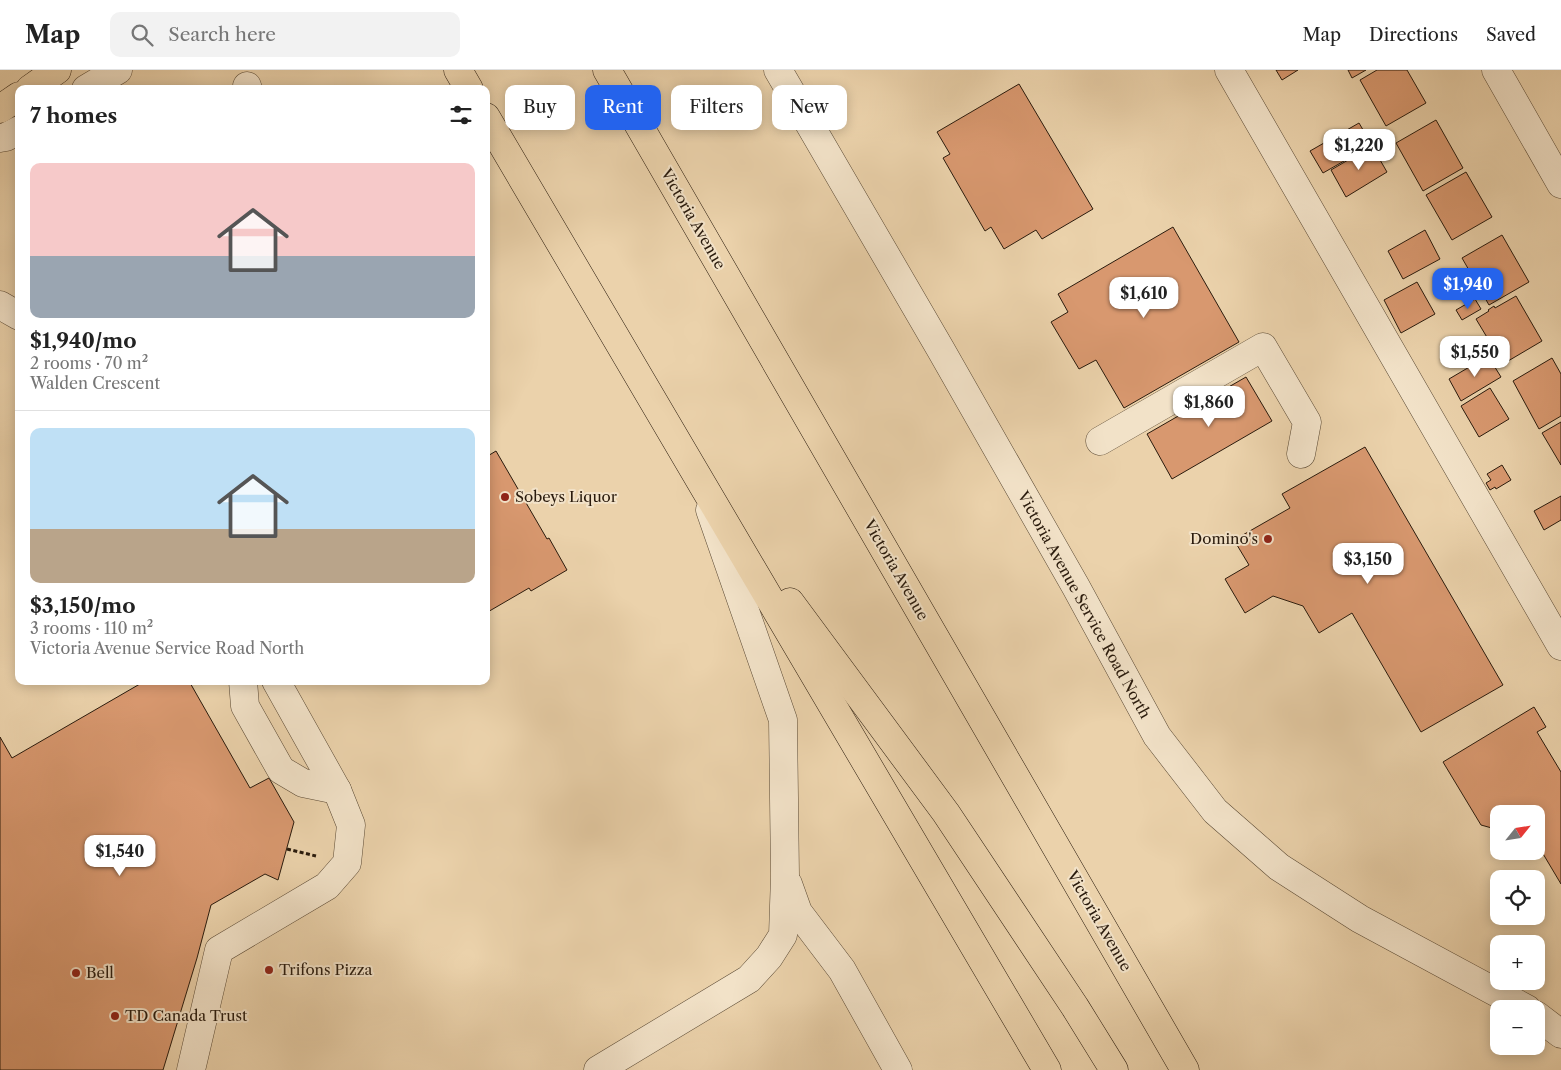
<!DOCTYPE html>
<html lang="en">
<head>
<meta charset="utf-8">
<style>
  :root { --surface:#fff; --page:#f2f2f2; --text:#222; --muted:#767676; --line:#e0e0e0; --accent:#2563eb }
  body { margin:0; font-family:"Libre Caslon Text",serif; background:var(--page); color:var(--text); height:100vh; display:flex; flex-direction:column; font-size:19px; white-space:nowrap }
  * { box-sizing:border-box; margin:0 }
  p { font-size:16px; color:var(--muted) }
  .icon { flex:none; width:28px; height:28px; fill:none; stroke:currentColor; stroke-width:2; stroke-linecap:round; stroke-linejoin:round }
  .map { position:relative; flex:1; overflow:hidden }
  .sheet { position:absolute; left:15px; top:15px; width:475px; height:600px; display:flex; flex-direction:column; background:var(--surface); border-radius:10px; box-shadow:0 2px 12px #0003 }
  .sheet>* { flex:none }
  .guide { position:absolute; left:505px; top:15px; width:475px; height:45px; display:flex; gap:10px }
  .needle { width:32px; rotate:60deg }
  .tools { position:absolute; left:1490px; top:735px; display:grid; gap:10px }
  .tools a { display:grid; place-items:center; width:55px; height:55px; border-radius:10px; background:var(--surface); box-shadow:0 2px 12px #0003; font-size:25px }
  .price { position:absolute; translate:-50% -42px; padding:0 11px; border-radius:10px; background:#fff; color:#222; font-size:16px; line-height:32px; filter:drop-shadow(0 1px 2px #0008) }
  .price::after { content:''; position:absolute; left:50%; top:30px; width:15px; height:11px; margin-left:-8px; background:inherit; clip-path:polygon(0 0,100% 0,50% 100%) }
  .price.selected { background:var(--accent); color:#fff }
  ul { padding:0; list-style:none }
  li { display:grid; align-content:center; gap:10px; height:265px; padding:0 15px }
  li+li { border-top:1px solid var(--line) }
  li span { display:grid; place-items:center; height:155px; border-radius:10px; color:#555 }
  li>.icon { margin-inline-start:auto }
  span .icon { width:90px; height:90px; fill:#fffc; stroke-width:1 }
  li b { font-size:21px }
  h2 { display:flex; justify-content:space-between; align-items:center; height:60px; padding:0 15px; font-size:21px }
  .chip { padding:0 18px; border-radius:10px; background:var(--surface); box-shadow:0 2px 12px #0003; font-size:18px; line-height:45px }
  .chip.selected { background:var(--accent); color:#fff }
  header { display:flex; align-items:center; gap:30px; box-sizing:border-box; height:70px; padding:0 25px; background:var(--surface); border-bottom:1px solid var(--line) }
  header strong { font-size:24px }
  nav { display:flex; gap:28px; margin-inline-start:auto; font-size:18px }
  .search { width:350px; height:45px; background:var(--page); display:flex; align-items:center; gap:12px; box-sizing:border-box; padding:0 18px; border-radius:10px; color:var(--muted); font-size:19px }
  .map>svg:first-child { display:block }
  .building { fill:#d8986f; stroke:#2a1b0d }
  .lines { fill:none; stroke-linecap:round; stroke-linejoin:round }
  .minor-casing { stroke:#5a4934; stroke-width:29 }
  .highway-casing { stroke:#2a1b0d; stroke-width:29 }
  .path { stroke:#2a1b0d; stroke-width:3; stroke-dasharray:4 2.5; stroke-linecap:butt }
  .minor { stroke:#f2e2c8; stroke-width:28 }
  .highway { stroke:#ebd2ab; stroke-width:28 }
  .poi-dot { fill:#8f2418; stroke:#f2e2c8; stroke-width:2 }
  .labels { text-anchor:middle; stroke-width:4; stroke-linejoin:round; paint-order:stroke }
  .street-label { font-size:15px; fill:#2a1b0d; stroke:#f2e2c8 }
  .poi-label { font-size:15px; fill:#2a1b0d; stroke:#f2e2c8; text-anchor:start }
</style>
</head>
<body>
<header>
<strong>Map</strong>
<div class="search"><svg class="icon" aria-label="search" viewBox="0 0 24 24"><circle cx="10" cy="10" r="6"/><path d="M15 15l6 6"/></svg>Search here</div>
<nav><a>Map</a><a>Directions</a><a>Saved</a></nav>
</header>
<div class="map">
<svg width="1561" height="1000" viewBox="0 0 1561 1000">
  <rect width="100%" height="100%" fill="#ebd2ab"/>
  <filter id="stains"><feTurbulence type="fractalNoise" baseFrequency=".004" numOctaves="4"/><feColorMatrix values="0 0 0 0 .2 0 0 0 0 .09 0 0 0 0 .02 0 0 0 .5 -.17"/></filter>
  <radialGradient id="worn" r=".72"><stop offset=".6" stop-color="#630" stop-opacity="0"/><stop offset="1" stop-color="#630" stop-opacity=".3"/></radialGradient>
  <g class="building">
    <polygon points="1276,0 1298,0 1282,10"/>
    <polygon points="1348,0 1366,0 1352,8"/>
    <polygon points="1377,0 1407,0 1426,33 1386,56 1360,10"/>
    <polygon points="1019,14 1093,139 1042,169 1036,160 1004,179 991,157 985,161 943,88 950,84 937,62"/>
    <polygon points="1436,50 1463,98 1423,121 1396,73"/>
    <polygon points="1359,53 1372,75 1323,103 1310,81"/>
    <polygon points="1372,76 1387,102 1346,127 1331,100"/>
    <polygon points="1466,102 1492,147 1452,170 1426,125"/>
    <polygon points="1173,157 1239,272 1124,338 1096,290 1079,299 1051,252 1068,242 1058,224"/>
    <polygon points="1425,160 1440,189 1403,209 1388,181"/>
    <polygon points="1502,165 1529,212 1489,235 1462,188"/>
    <polygon points="1417,212 1435,244 1401,263 1384,230"/>
    <polygon points="1516,226 1542,271 1503,294 1476,249 1489,241 1488,240 1494,236 1495,238"/>
    <polygon points="1475,229 1481,239 1462,250 1456,240"/>
    <polygon points="1488,286 1501,307 1461,331 1449,309"/>
    <polygon points="1552,288 1561,304 1561,346 1539,359 1513,311"/>
    <polygon points="1246,307 1272,351 1172,409 1147,364"/>
    <polygon points="1490,318 1509,349 1479,367 1461,336"/>
    <polygon points="1561,352 1561,395 1542,363"/>
    <polygon points="1365,377 1503,615 1421,662 1352,543 1319,563 1303,536 1273,526 1245,543 1225,509 1249,495 1234,470 1290,438 1282,424"/>
    <polygon points="496,381 547,469 549,468 567,500 531,521 529,518 486,543 486,387"/>
    <polygon points="1502,395 1511,410 1496,419 1495,417 1490,420 1486,413 1491,410 1487,404"/>
    <polygon points="1561,426 1561,450 1544,460 1534,441"/>
    <polygon points="145,611 189,611 250,718 269,708 294,752 278,810 265,804 211,835 197,888 163,1000 0,1000 0,667 12,688"/>
    <polygon points="1534,637 1546,657 1537,662 1561,702 1561,814 1536,772 1536,744 1499,744 1499,760 1481,755 1443,692"/>
  </g>
  <g class="lines">
    <g class="minor-casing">
      <g id="minor">
        <polyline points="778,0 941,280 1076,517 1157,666 1215,741 1279,797 1360,849 1527,939"/>
        <polyline points="1229,0 1561,576"/>
        <polyline points="1496,0 1561,114"/>
        <polyline points="247,16 248,19"/>
        <polyline points="86,19 118,0"/>
        <polyline points="0,68 6,67 19,60"/>
        <polyline points="0,235 19,246"/>
        <polyline points="1100,371 1263,277 1307,352 1301,384"/>
        <polyline points="243,611 245,636 281,700 303,713 337,720"/>
        <polyline points="788,814 798,842 842,900 898,1000"/>
        <polyline points="1536,945 1561,964"/>
        <polyline points="191,1000 219,880 327,816 347,793 351,755 337,720 276,611"/>
        <polyline points="598,1000 749,909 769,887 783,865 785,806 783,650 710,440"/>
      </g>
    </g>
    <g class="highway-casing">
      <g id="highway">
        <polyline points="458,0 469,19"/>
        <polyline points="607,0 1185,1000"/>
        <polyline points="30,19 57,0"/>
        <polyline points="0,39 19,26"/>
        <polyline points="486,47 1047,1000"/>
        <polyline points="790,532 946,743 1075,937 1114,1000"/>
      </g>
    </g>
    <polyline class="path" points="287,779 316,786"/>
    <use href="#minor" class="minor"/>
    <use href="#highway" class="highway"/>
  </g>
  <g class="poi-dot">
    <circle cx="505" cy="427" r="5"/>
    <circle cx="1268" cy="469" r="5"/>
    <circle cx="269" cy="900" r="5"/>
    <circle cx="76" cy="903" r="5"/>
    <circle cx="115" cy="946" r="5"/>
  </g>
  <g class="labels">
    <g class="street-label">
      <text transform="translate(693 149) rotate(60)" y="5">Victoria Avenue</text>
      <text transform="translate(896 500) rotate(60)" y="5">Victoria Avenue</text>
      <text transform="translate(1084 535) rotate(61)" y="5">Victoria Avenue Service Road North</text>
      <text transform="translate(1099 851) rotate(60)" y="5">Victoria Avenue</text>
    </g>
    <g class="poi-label">
      <text x="515" y="432">Sobeys Liquor</text>
      <text x="1258" y="474" text-anchor="end">Domino's</text>
      <text x="279" y="905">Trifons Pizza</text>
      <text x="86" y="908">Bell</text>
      <text x="125" y="951">TD Canada Trust</text>
    </g>
  </g>
  <rect width="100%" height="100%" filter="url(#stains)"/>
  <rect width="100%" height="100%" fill="url(#worn)"/>
</svg>
<div class="tools">
<a><svg class="needle" viewBox="-14 -14 28 28"><path d="M0-13l5 13h-10z" fill="#e53935"/><path d="M0 13l5-13h-10z" fill="#767676"/></svg></a>
<a><svg class="icon" aria-label="locate" viewBox="0 0 24 24"><circle cx="12" cy="12" r="6"/><path d="M12 2v4M12 18v4M2 12h4M18 12h4"/></svg></a>
<a>+</a>
<a>−</a>
</div>
<b class="price" style="left:1359px;top:101px">$1,220</b>
<b class="price selected" style="left:1468px;top:240px">$1,940</b>
<b class="price" style="left:1144px;top:249px">$1,610</b>
<b class="price" style="left:1475px;top:308px">$1,550</b>
<b class="price" style="left:1209px;top:358px">$1,860</b>
<b class="price" style="left:1368px;top:515px">$3,150</b>
<b class="price" style="left:120px;top:807px">$1,540</b>
<div class="guide">
<a class="chip">Buy</a>
<a class="chip selected">Rent</a>
<a class="chip">Filters</a>
<a class="chip">New</a>
</div>
<section class="sheet">
<h2>7 homes<svg class="icon" aria-label="filters" viewBox="0 0 24 24"><path d="M4 7h16M4 17h16"/><circle cx="9" cy="7" r="2"/><circle cx="15" cy="17" r="2"/></svg></h2>
<ul>
<li><span style="background:linear-gradient(#f6c9c9 60%,#9aa5b1 0)"><svg class="icon" aria-label="home" viewBox="0 0 24 24"><path d="M3 11l9-7 9 7M6 9v11h12V9"/></svg></span><div><b>$1,940/mo</b><p>2 rooms · 70 m²</p><p>Walden Crescent</p></div></li>
<li><span style="background:linear-gradient(#bfe0f5 65%,#b9a48a 0)"><svg class="icon" aria-label="home" viewBox="0 0 24 24"><path d="M3 11l9-7 9 7M6 9v11h12V9"/></svg></span><div><b>$3,150/mo</b><p>3 rooms · 110 m²</p><p>Victoria Avenue Service Road North</p></div></li>
</ul>
</section>
</div>
</body>
</html>
